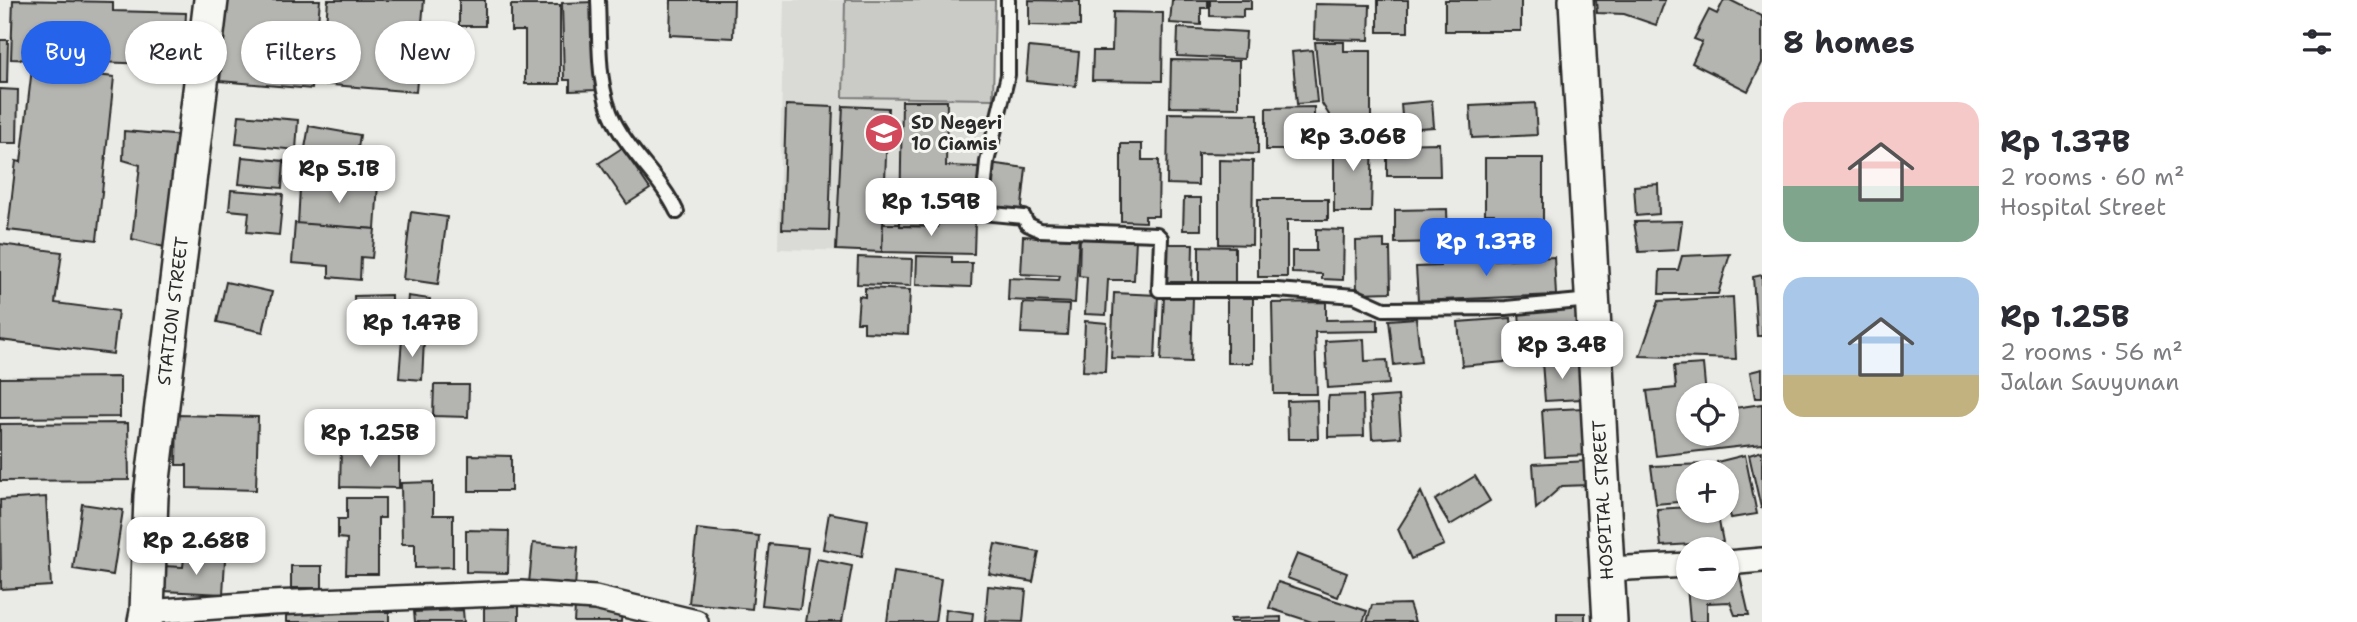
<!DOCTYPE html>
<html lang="en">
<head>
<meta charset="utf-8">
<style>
  :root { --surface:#fff; --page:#f7f7f7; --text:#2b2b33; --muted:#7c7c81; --accent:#2563eb }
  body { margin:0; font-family:"Shantell Sans",sans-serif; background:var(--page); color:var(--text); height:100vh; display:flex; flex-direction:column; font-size:26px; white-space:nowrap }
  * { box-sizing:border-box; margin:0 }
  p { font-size:23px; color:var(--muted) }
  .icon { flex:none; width:38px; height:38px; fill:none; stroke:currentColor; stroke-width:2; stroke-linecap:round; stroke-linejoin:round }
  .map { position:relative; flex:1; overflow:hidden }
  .sheet { display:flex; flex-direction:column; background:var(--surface); width:595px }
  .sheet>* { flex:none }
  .banner { position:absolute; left:21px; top:21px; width:665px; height:63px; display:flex; gap:14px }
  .buttons { position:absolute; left:1676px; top:383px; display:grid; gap:14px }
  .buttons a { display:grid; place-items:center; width:63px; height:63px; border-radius:50%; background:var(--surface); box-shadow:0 2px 5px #0004; font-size:35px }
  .price { position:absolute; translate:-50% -60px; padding:0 16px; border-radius:14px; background:#fff; color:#222; font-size:23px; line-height:46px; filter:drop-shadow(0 2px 4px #0008) }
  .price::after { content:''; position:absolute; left:50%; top:42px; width:21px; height:16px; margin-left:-10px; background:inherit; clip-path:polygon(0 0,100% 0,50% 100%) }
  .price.on { background:var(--accent); color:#fff }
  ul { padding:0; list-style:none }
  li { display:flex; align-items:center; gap:21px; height:175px; padding:0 21px }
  li span { display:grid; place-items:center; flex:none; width:196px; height:140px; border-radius:21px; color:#555 }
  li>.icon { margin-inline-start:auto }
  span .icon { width:84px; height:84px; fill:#fffc; stroke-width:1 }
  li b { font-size:30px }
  h2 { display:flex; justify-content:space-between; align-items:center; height:84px; padding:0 21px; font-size:30px }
  .chip { padding:0 24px; border-radius:32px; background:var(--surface); box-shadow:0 2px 5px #0004; font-size:24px; line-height:63px }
  .chip.on { background:var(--accent); color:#fff }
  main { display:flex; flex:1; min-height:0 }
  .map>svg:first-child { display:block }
  .built { fill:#dadad6 }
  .green { fill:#cacac7; stroke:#7a7a79; stroke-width:2 }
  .building { fill:#b4b4b1; stroke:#2b2b2b; stroke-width:2 }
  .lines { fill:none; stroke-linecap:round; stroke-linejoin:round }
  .lane-casing { stroke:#2b2b2b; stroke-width:18 }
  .street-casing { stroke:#2b2b2b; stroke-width:28 }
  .secondary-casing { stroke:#2b2b2b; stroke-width:38 }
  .lane { stroke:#f6f6f2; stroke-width:12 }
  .street { stroke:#f6f6f2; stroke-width:23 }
  .secondary { stroke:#f6f6f2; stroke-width:33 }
  .labels { text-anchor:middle; stroke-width:6; stroke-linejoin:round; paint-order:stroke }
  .poi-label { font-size:18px; font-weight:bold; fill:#2b2b2b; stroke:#f6f6f2; text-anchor:start }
  .street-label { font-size:18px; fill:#2b2b2b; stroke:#f6f6f2 }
</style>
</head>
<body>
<main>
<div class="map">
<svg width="1762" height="622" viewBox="0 0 1762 622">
  <rect width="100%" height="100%" fill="#eaeae6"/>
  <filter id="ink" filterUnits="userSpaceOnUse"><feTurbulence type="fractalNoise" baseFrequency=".0143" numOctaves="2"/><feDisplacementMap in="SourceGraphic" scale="14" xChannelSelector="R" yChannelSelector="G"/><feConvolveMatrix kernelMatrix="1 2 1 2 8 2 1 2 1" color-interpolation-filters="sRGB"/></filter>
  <g filter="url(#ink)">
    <polygon class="built" points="784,0 995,0 993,99 975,221 974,254 778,249"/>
    <polygon class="green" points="845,0 995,0 993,99 843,97"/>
    <g class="building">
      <polygon points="13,0 113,2 113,11 186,13 183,75 153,74 153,64 11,59"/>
      <polygon points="227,0 320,0 312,89 220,81"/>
      <polygon points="328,0 424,0 416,92 321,84"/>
      <rect x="459" y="0" width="26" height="26"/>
      <polygon points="671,0 734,0 733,38 670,35"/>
      <polygon points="1029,0 1080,1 1080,26 1029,25"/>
      <polygon points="1172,0 1208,0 1208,8 1201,8 1201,25 1170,23"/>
      <polygon points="1210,0 1251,0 1251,9 1243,9 1243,17 1210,16"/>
      <rect x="1378" y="0" width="30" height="32"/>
      <rect x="1445" y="0" width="76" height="31"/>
      <polygon points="1596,0 1665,0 1656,25 1624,14 1597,13"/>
      <polygon points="1724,0 1730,0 1762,16 1762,63 1748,91 1692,63 1702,42 1694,39 1709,10 1717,14"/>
      <polygon points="596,2 598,90 570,91 570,80 564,80 562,3"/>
      <polygon points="1315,4 1370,5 1369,40 1314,39"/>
      <polygon points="511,5 560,5 560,84 525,84 525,31 511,31"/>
      <polygon points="1113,12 1163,13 1162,81 1092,80 1093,51 1112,51"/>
      <polygon points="1178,28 1246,32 1244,59 1177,56"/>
      <polygon points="0,40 8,40 7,83 0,83"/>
      <polygon points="1315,42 1344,42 1344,51 1371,51 1371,118 1331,118 1321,102"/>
      <polygon points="1029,47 1079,52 1076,86 1026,81"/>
      <polygon points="1312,50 1317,102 1297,104 1292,52"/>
      <polygon points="1171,60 1239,61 1239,108 1170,107"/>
      <polygon points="32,68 114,77 97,240 8,230 16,161 21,162"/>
      <polygon points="0,89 18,90 17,143 0,143"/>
      <polygon points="902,101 947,101 946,166 982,167 981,221 938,220 938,227 900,226"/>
      <polygon points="1432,101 1434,127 1403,129 1401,104"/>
      <polygon points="1535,103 1537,135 1472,138 1470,106"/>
      <polygon points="786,105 833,107 829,230 782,229"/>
      <polygon points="843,106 888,108 882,252 836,250"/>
      <polygon points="1314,107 1314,150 1266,150 1266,108"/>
      <polygon points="1168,113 1258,114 1258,154 1198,153 1198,185 1167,184"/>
      <polygon points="239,115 298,120 296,150 236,144"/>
      <polygon points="309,126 360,135 355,168 303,159"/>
      <polygon points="124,131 184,136 164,247 132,239 140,165 123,160"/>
      <polygon points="1334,134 1373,134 1371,212 1334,212"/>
      <polygon points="1439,143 1440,176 1387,176 1387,144"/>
      <polygon points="1121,144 1142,144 1142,160 1159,160 1158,216 1145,216 1145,222 1121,221"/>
      <polygon points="622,148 650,189 627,204 599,163"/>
      <polygon points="242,157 284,161 282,188 239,184"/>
      <polygon points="1485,158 1543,158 1543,232 1494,232 1494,214 1485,214"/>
      <polygon points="1219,160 1253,161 1252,245 1219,244"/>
      <polygon points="989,163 1026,168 1021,215 984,210"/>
      <polygon points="344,181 378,184 375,229 298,224 300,188 306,188 306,182 343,185"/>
      <polygon points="1658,184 1659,214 1636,216 1634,186"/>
      <polygon points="231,190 283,194 279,235 247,232 249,212 229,210"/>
      <polygon points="1184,198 1201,198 1201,230 1183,230"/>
      <polygon points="1258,199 1328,199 1328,220 1287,220 1287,277 1258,277"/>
      <polygon points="1447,209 1448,242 1395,243 1395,210"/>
      <polygon points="411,212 447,217 438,284 403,279"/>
      <polygon points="938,220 975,221 974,254 882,252 883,224 900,224 900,226 938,227"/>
      <polygon points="1682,221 1678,250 1639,252 1634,222"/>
      <polygon points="295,223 375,229 372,258 361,257 360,280 329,277 329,266 292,263"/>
      <polygon points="1316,229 1344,230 1343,280 1322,279 1322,274 1292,273 1292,251 1316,251"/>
      <polygon points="1059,235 1079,236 1075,303 1008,300 1009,278 1059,280 1060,276 1021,274 1023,236 1059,238"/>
      <polygon points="1080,236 1136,239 1134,280 1108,280 1106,315 1085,314 1087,277 1079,276"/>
      <polygon points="1384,240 1384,248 1390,248 1391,292 1357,293 1356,241"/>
      <polygon points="0,244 62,252 55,303 118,311 113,354 0,340"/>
      <polygon points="1163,244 1193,244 1192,286 1162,285"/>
      <polygon points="1199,246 1235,247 1235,286 1199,285"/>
      <polygon points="1494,252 1494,260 1554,257 1556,295 1418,301 1416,267 1440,266 1440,255"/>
      <polygon points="1730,254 1718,294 1659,294 1660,270 1678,270 1682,256"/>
      <polygon points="917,256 952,257 952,263 972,263 971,287 916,285"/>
      <polygon points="858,257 912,259 911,286 857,284"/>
      <polygon points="1762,275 1762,336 1757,336 1753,277"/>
      <polygon points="226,282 272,292 263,332 217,322"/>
      <polygon points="865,288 910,290 908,334 864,332 864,322 857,322 859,296 865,297"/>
      <polygon points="1114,293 1158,295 1155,359 1111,358"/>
      <polygon points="391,295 391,325 355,327 354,296"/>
      <polygon points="408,296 430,299 427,330 405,327"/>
      <polygon points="1164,296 1193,297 1191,362 1161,361"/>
      <rect x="1227" y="296" width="26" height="67"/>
      <polygon points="1733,297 1736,359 1640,356 1659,301"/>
      <polygon points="1326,302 1326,320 1378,319 1378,331 1315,332 1317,394 1274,394 1272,303"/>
      <polygon points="1023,303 1069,305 1067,335 1021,333"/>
      <polygon points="1578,306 1580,336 1566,337 1567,356 1522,359 1519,311"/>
      <polygon points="1416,318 1421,362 1394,365 1389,320"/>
      <polygon points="1511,318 1515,361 1462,366 1458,322"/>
      <polygon points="1085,321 1107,323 1105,372 1083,371"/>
      <polygon points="402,339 424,340 422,380 399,378"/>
      <polygon points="1364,339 1365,361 1387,360 1389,384 1328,388 1325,341"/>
      <polygon points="1579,360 1582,399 1545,401 1542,362"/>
      <polygon points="1703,364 1706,396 1689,396 1689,434 1727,434 1727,409 1762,404 1762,444 1656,456 1647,391 1676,388 1674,366"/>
      <polygon points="1762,369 1762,398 1755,398 1750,372"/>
      <polygon points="120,377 120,417 0,418 0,378"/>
      <polygon points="434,385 469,385 468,417 433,416"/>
      <polygon points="1363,395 1364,436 1328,437 1328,401 1329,396"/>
      <polygon points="1398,396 1401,437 1372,439 1370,398"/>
      <polygon points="1317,400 1318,439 1288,439 1287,401"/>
      <polygon points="1584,408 1587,455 1545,457 1542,410"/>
      <polygon points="177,415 258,417 256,490 187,488 187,465 176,465"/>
      <polygon points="128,423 129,480 0,481 0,424"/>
      <polygon points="341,450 399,451 399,488 340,487"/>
      <polygon points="1762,451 1762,508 1761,508 1749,455"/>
      <polygon points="469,455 511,456 511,491 469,491"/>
      <polygon points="1745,455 1757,514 1731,518 1727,501 1727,472 1720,472 1717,462"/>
      <polygon points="1588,461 1589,485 1562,486 1536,509 1533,464"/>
      <polygon points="1706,464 1708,472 1689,472 1689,501 1656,504 1651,466"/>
      <polygon points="1475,476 1490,501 1450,525 1435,500"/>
      <polygon points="433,482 433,515 453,515 453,567 415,568 415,544 402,544 401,483"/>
      <polygon points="1421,492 1444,545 1411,559 1398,529"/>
      <polygon points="46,497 51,586 1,589 0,500"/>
      <polygon points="347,498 385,498 385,518 378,518 378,574 346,574 347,539 338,538 338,519 347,519"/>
      <polygon points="82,504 123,510 113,575 73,569"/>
      <polygon points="1689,507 1689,511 1717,511 1723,542 1661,546 1657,509"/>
      <polygon points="829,513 868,520 862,556 823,549"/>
      <polygon points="697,529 759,536 752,609 689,603"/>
      <polygon points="466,530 509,531 508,573 466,572"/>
      <polygon points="533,543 578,547 575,587 529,583"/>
      <polygon points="769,544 808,548 800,609 762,605"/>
      <polygon points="995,544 1039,552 1033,582 989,574"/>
      <polygon points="1297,554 1347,573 1338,597 1287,578"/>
      <polygon points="184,558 225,560 223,594 163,591 164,566 183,567"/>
      <polygon points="817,559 852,566 842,622 806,622"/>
      <rect x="291" y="566" width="31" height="22"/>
      <polygon points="894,572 941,579 935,622 887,622"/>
      <polygon points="1739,572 1749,615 1735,615 1730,602 1707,603 1707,622 1690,622 1686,574 1689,574 1689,588 1727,588 1727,573"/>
      <polygon points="1278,582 1367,611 1363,622 1312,622 1269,608"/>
      <polygon points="988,586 1026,590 1023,622 985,621"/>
      <rect x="484" y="602" width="35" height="20"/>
      <polygon points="1409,604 1415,622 1367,622 1372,605"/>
      <polygon points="575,607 622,610 621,622 574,622"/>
      <polygon points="946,609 973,613 972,622 945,622"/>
      <polygon points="286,610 389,612 389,622 286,622"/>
      <polygon points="463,610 464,622 415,622 414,612"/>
      <rect x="1557" y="613" width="28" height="9"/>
      <polygon points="1281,617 1281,622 1230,622 1230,619"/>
    </g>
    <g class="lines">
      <g class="lane-casing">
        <g id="lane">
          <path d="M598,0C600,39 596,87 615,123C632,156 661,178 677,212"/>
          <polyline points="1008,0 1008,75 987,162 982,213 1024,217 1027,224 1040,230 1157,234 1161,238 1159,290 1277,290 1355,296 1384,309 1506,308 1591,300"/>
        </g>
      </g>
      <g class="street-casing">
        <g id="street">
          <polyline points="1727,563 1762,560"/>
          <polyline points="1607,569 1689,565"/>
          <polyline points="147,612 271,603 521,593 595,598 696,622"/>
        </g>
      </g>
      <g class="secondary-casing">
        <g id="secondary">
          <polyline points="1576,0 1610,622"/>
          <polyline points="145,622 147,612 151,496 211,0"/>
        </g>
      </g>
      <use href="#lane" class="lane"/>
      <use href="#street" class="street"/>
      <use href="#secondary" class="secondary"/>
    </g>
  </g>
  <defs>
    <g id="school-disc" transform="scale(2.0125)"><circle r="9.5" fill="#d1495b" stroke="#f6f6f2"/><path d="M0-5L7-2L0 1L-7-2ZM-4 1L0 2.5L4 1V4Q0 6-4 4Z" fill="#fff"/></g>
  </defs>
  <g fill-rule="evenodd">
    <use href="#school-disc" x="884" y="133"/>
  </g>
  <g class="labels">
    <g class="poi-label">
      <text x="911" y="129">SD Negeri<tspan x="911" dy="21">10 Ciamis</tspan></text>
    </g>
    <g class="street-label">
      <text transform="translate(173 311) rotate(-83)" y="6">STATION STREET</text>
      <text transform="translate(1603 500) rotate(-93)" y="6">HOSPITAL STREET</text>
    </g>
  </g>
</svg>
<div class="buttons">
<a><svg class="icon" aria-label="locate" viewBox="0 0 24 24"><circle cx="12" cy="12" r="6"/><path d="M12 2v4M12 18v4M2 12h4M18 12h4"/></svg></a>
<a>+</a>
<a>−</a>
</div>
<b class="price" style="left:1353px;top:173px">Rp 3.06B</b>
<b class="price" style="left:339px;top:205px">Rp 5.1B</b>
<b class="price" style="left:931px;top:238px">Rp 1.59B</b>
<b class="price on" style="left:1486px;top:278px">Rp 1.37B</b>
<b class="price" style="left:412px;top:359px">Rp 1.47B</b>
<b class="price" style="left:1562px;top:381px">Rp 3.4B</b>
<b class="price" style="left:370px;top:469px">Rp 1.25B</b>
<b class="price" style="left:196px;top:577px">Rp 2.68B</b>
<div class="banner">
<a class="chip on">Buy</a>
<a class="chip">Rent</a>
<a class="chip">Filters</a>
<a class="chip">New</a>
</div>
</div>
<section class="sheet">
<h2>8 homes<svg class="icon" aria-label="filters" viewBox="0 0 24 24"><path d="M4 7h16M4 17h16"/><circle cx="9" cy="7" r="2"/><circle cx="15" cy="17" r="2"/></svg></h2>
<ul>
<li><span style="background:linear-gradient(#f6c9c9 60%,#7fa58c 0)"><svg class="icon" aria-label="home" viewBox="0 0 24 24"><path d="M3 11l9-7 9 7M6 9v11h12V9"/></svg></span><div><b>Rp 1.37B</b><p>2 rooms · 60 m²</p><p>Hospital Street</p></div></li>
<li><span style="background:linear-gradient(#a9c7e8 70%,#c2b280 0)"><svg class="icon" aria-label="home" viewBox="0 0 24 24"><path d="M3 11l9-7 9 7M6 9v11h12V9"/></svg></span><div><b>Rp 1.25B</b><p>2 rooms · 56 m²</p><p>Jalan Sauyunan</p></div></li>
</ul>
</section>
</main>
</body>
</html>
